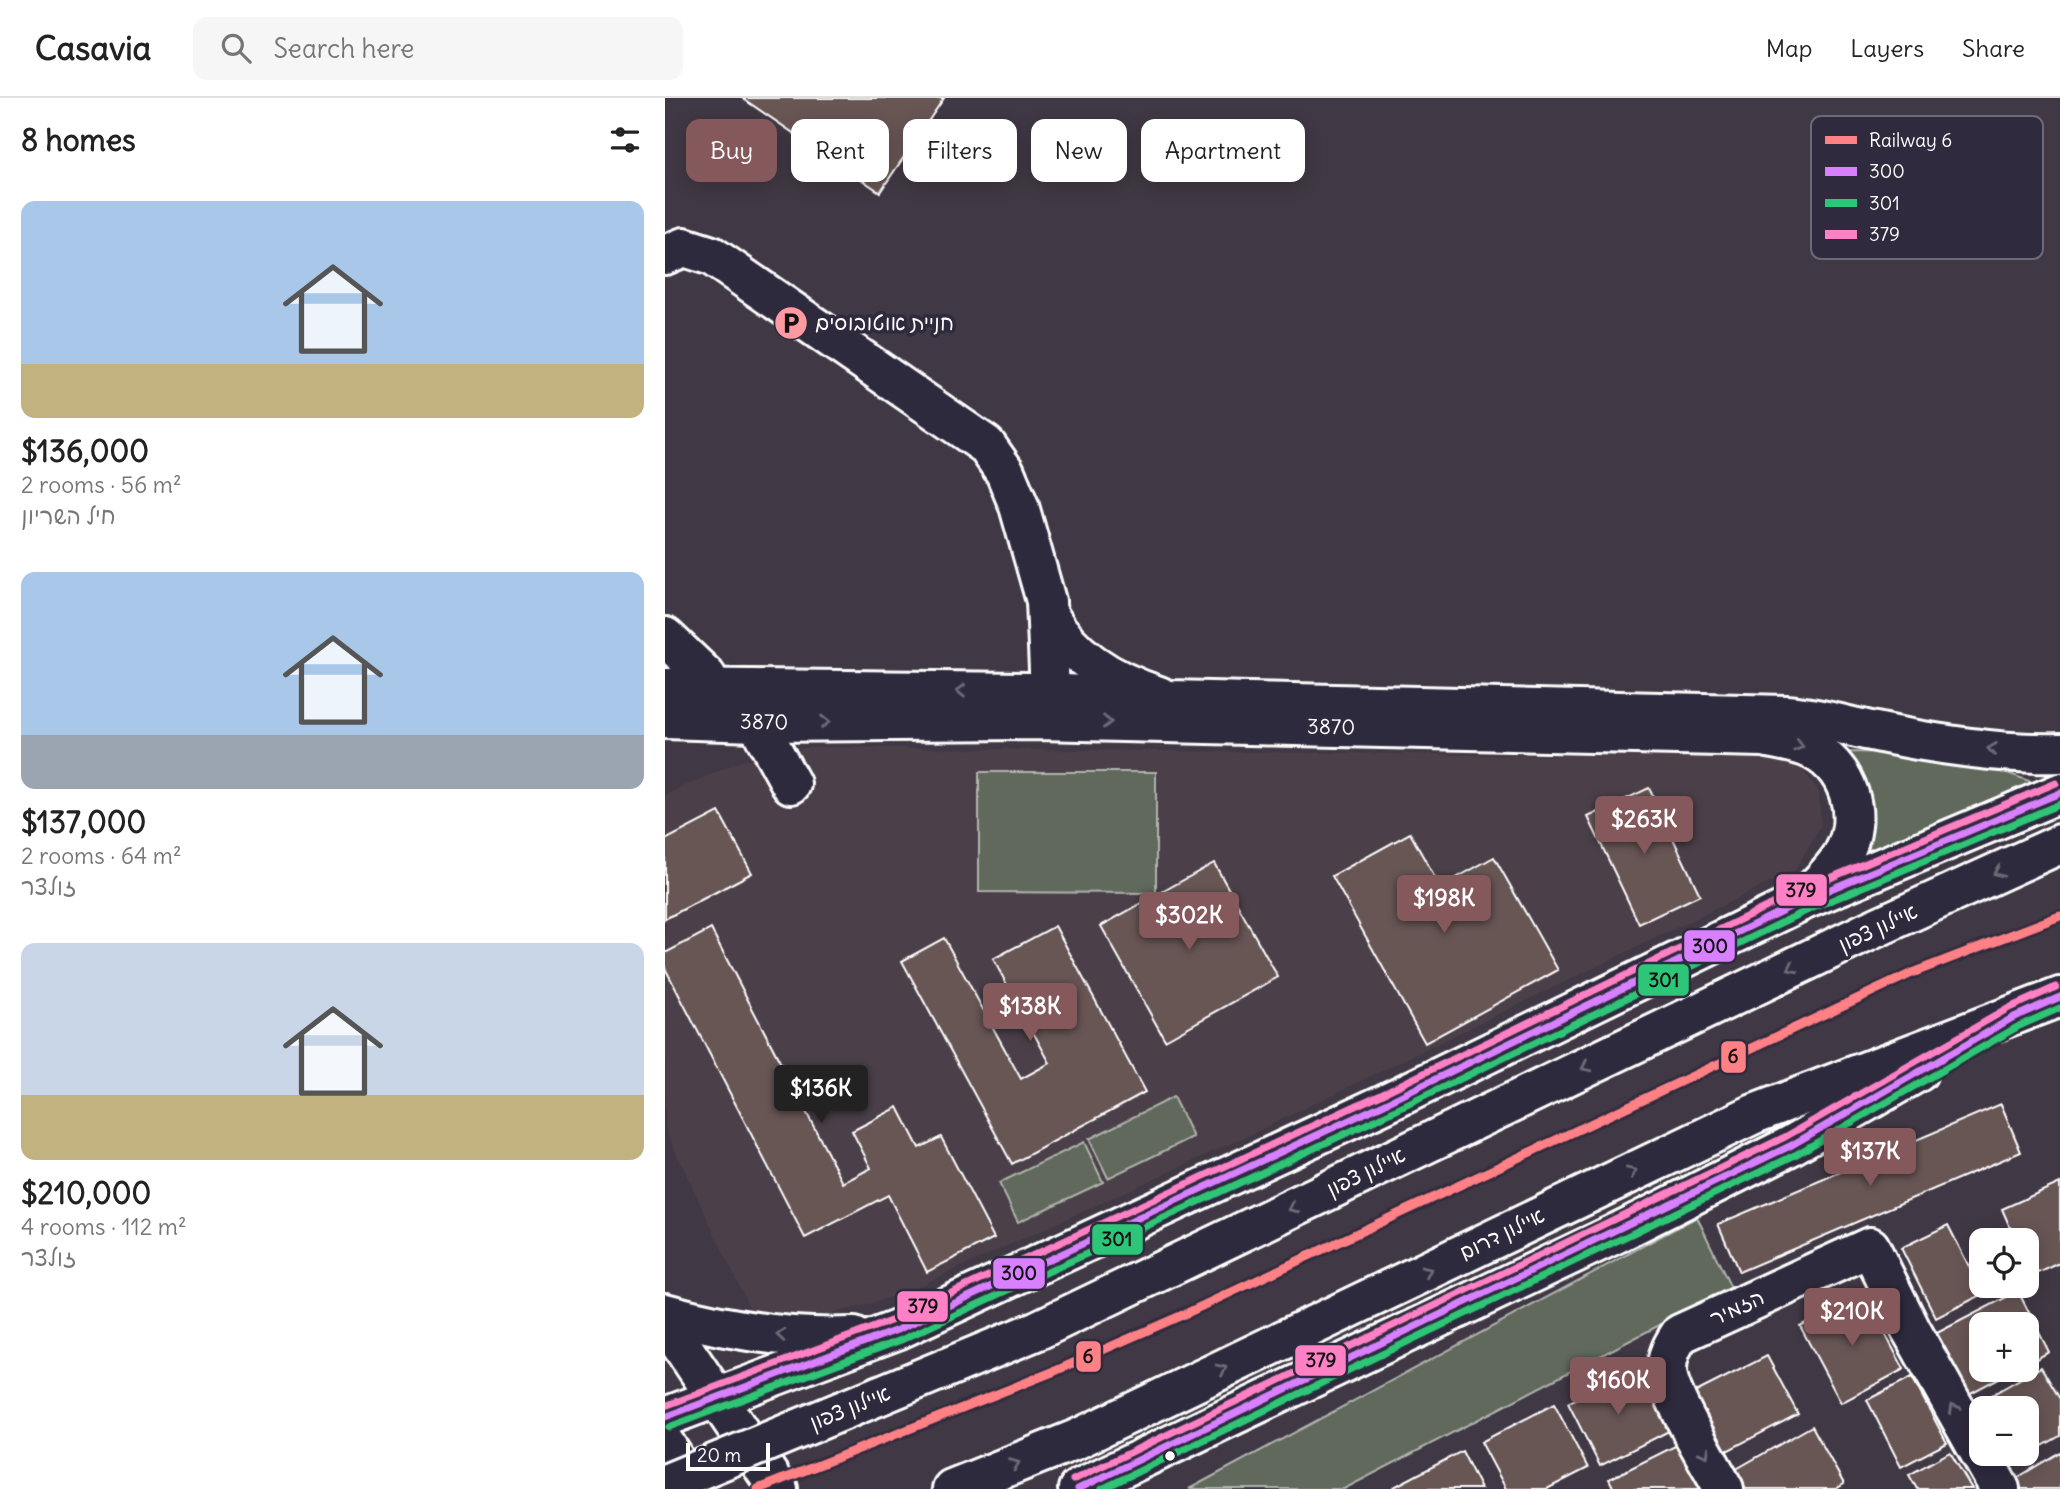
<!DOCTYPE html>
<html lang="en">
<head>
<meta charset="utf-8">
<style>
  :root { --surface:#fff; --page:#f6f6f6; --text:#222; --muted:#767676; --line:#e0e0e0; --accent:#85585c }
  body { margin:0; font-family:Delius,"Playpen Sans Hebrew",sans-serif; background:var(--page); color:var(--text); height:100vh; display:flex; flex-direction:column; font-size:26px; white-space:nowrap }
  * { box-sizing:border-box; margin:0 }
  p { font-size:23px; color:var(--muted) }
  .icon { flex:none; width:38px; height:38px; fill:none; stroke:currentColor; stroke-width:2; stroke-linecap:round; stroke-linejoin:round }
  .map { position:relative; flex:1; overflow:hidden }
  .drawer { display:flex; flex-direction:column; background:var(--surface); width:665px }
  .drawer>* { flex:none }
  .banner { position:absolute; left:21px; top:21px; width:665px; height:63px; display:flex; gap:14px }
  .fabs { position:absolute; left:1304px; top:1130px; display:grid; gap:14px }
  .fabs a { display:grid; place-items:center; width:70px; height:70px; border-radius:14px; background:var(--surface); box-shadow:0 4px 18px #0003; font-size:35px }
  .scale { position:absolute; left:21px; bottom:18px; width:84px; box-sizing:border-box; padding-left:7px; border:4px solid #fff; border-top:0; font-size:19px; line-height:24px; white-space:nowrap; color:#fff; -webkit-text-stroke:5px #2f2a3d; paint-order:stroke }
  .price { position:absolute; translate:-50% -60px; padding:0 16px; border-radius:7px; background:var(--accent); color:#fff; font-size:23px; line-height:46px; filter:drop-shadow(0 2px 4px #0008) }
  .price::after { content:''; position:absolute; left:50%; top:42px; width:21px; height:16px; margin-left:-10px; background:inherit; clip-path:polygon(0 0,100% 0,50% 100%) }
  .price.selected { background:#222; color:#fff }
  ul { padding:0; list-style:none }
  li { display:grid; align-content:center; gap:14px; height:371px; padding:0 21px }
  li span { display:grid; place-items:center; height:217px; border-radius:14px; color:#555 }
  li>.icon { margin-inline-start:auto }
  span .icon { width:126px; height:126px; fill:#fffc; stroke-width:1 }
  li b { font-size:30px }
  h2 { display:flex; justify-content:space-between; align-items:center; height:84px; padding:0 21px; font-size:30px }
  .tag { padding:0 24px; border-radius:14px; background:var(--surface); box-shadow:0 4px 18px #0003; font-size:24px; line-height:63px }
  .tag.selected { background:var(--accent); color:#fff }
  header { display:flex; align-items:center; gap:42px; box-sizing:border-box; height:98px; padding:0 35px; background:var(--surface); border-bottom:2px solid var(--line) }
  header strong { font-size:33px }
  nav { display:flex; gap:38px; margin-inline-start:auto; font-size:24px }
  .search { width:490px; height:63px; background:var(--page); display:flex; align-items:center; gap:18px; box-sizing:border-box; padding:0 24px; border-radius:14px; color:var(--muted); font-size:26px }
  main { display:flex; flex:1; min-height:0 }
  .map>svg:first-child { display:block }
  .built { fill:#4c4149 }
  .green { fill:#61695c; stroke:#b0b4ae; stroke-width:2 }
  .building { fill:#675755; stroke:#fff; stroke-width:2 }
  .lines { fill:none; stroke-linecap:round; stroke-linejoin:round }
  .minor-casing { stroke:#fff; stroke-width:44 }
  .major-casing { stroke:#fff; stroke-width:44 }
  .highway-casing { stroke:#fff; stroke-width:44 }
  .minor { stroke:#2f2a3d; stroke-width:38 }
  .major { stroke:#2f2a3d; stroke-width:38 }
  .highway { stroke:#2f2a3d; stroke-width:38 }
  .highway-bridge-casing { stroke:#fff; stroke-width:44; stroke-linecap:butt }
  .highway-bridge { stroke:#2f2a3d; stroke-width:38 }
  .bus-1-casing { stroke:#2f2a3d; stroke-width:12 }
  .bus-2-casing { stroke:#2f2a3d; stroke-width:12 }
  .bus-3-casing { stroke:#2f2a3d; stroke-width:12 }
  .bus-1 { stroke:#d880ff; stroke-width:7 }
  .bus-2 { stroke:#2dc577; stroke-width:7 }
  .bus-3 { stroke:#ff80c5; stroke-width:7 }
  .rail-1-casing { stroke:#2f2a3d; stroke-width:14 }
  .rail-1 { stroke:#ff8085; stroke-width:9 }
  .oneway { stroke:#6d6a77 }
  .bus-dot { fill:#fff; stroke:#2f2a3d; stroke-width:2.5 }
  .labels { text-anchor:middle; stroke-width:7; stroke-linejoin:round; paint-order:stroke }
  .poi-label { font-size:21px; fill:#fff; stroke:#2f2a3d; text-anchor:start }
  .street-label { font-size:21px; fill:#fff; stroke:#2f2a3d }
  .key { fill:#2f2a3d; stroke:#6d6a77; stroke-width:2 }
  .key-label { font-size:19px; fill:#fff }
  .line-badge { stroke:#2f2a3d; stroke-width:2.5 }
  .pale-badge-label { font-size:19px; text-anchor:middle; font-weight:bold; fill:#111 }
</style>
</head>
<body>
<header>
<strong>Casavia</strong>
<div class="search"><svg class="icon" aria-label="search" viewBox="0 0 24 24"><circle cx="10" cy="10" r="6"/><path d="M15 15l6 6"/></svg>Search here</div>
<nav><a>Map</a><a>Layers</a><a>Share</a></nav>
</header>
<main>
<section class="drawer">
<h2>8 homes<svg class="icon" aria-label="filters" viewBox="0 0 24 24"><path d="M4 7h16M4 17h16"/><circle cx="9" cy="7" r="2"/><circle cx="15" cy="17" r="2"/></svg></h2>
<ul>
<li><span style="background:linear-gradient(#a9c7e8 75%,#c2b280 0)"><svg class="icon" aria-label="home" viewBox="0 0 24 24"><path d="M3 11l9-7 9 7M6 9v11h12V9"/></svg></span><div><b>$136,000</b><p>2 rooms · 56 m²</p><p>חיל השריון</p></div></li>
<li><span style="background:linear-gradient(#a9c7e8 75%,#9aa5b1 0)"><svg class="icon" aria-label="home" viewBox="0 0 24 24"><path d="M3 11l9-7 9 7M6 9v11h12V9"/></svg></span><div><b>$137,000</b><p>2 rooms · 64 m²</p><p>זולצר</p></div></li>
<li><span style="background:linear-gradient(#c9d6e8 70%,#c2b280 0)"><svg class="icon" aria-label="home" viewBox="0 0 24 24"><path d="M3 11l9-7 9 7M6 9v11h12V9"/></svg></span><div><b>$210,000</b><p>4 rooms · 112 m²</p><p>זולצר</p></div></li>
</ul>
</section>
<div class="map">
<svg width="1395" height="1391" viewBox="0 0 1395 1391">
  <rect width="100%" height="100%" fill="#403844"/>
  <filter id="ink" filterUnits="userSpaceOnUse"><feTurbulence type="fractalNoise" baseFrequency=".0143" numOctaves="2"/><feDisplacementMap in="SourceGraphic" scale="14" xChannelSelector="R" yChannelSelector="G"/><feConvolveMatrix kernelMatrix="1 2 1 2 8 2 1 2 1" color-interpolation-filters="sRGB"/></filter>
  <g filter="url(#ink)">
    <polygon class="built" points="147,649 1093,660 1120,662 1138,673 1153,692 1156,727 1130,772 580,1039 252,1189 205,1206 156,1218 87,1215 0,1031 0,697 73,664"/>
    <g class="green">
      <polygon points="1173,654 1252,655 1315,665 1367,684 1186,768"/>
      <polygon points="314,674 491,674 491,795 314,794"/>
      <polygon points="508,999 528,1039 443,1080 424,1041"/>
      <polygon points="419,1044 438,1084 353,1124 334,1085"/>
      <polygon points="1032,1119 1066,1190 679,1391 524,1391"/>
    </g>
    <g class="building">
      <polygon points="77,0 279,0 215,94"/>
      <polygon points="984,690 1035,797 974,826 923,719"/>
      <polygon points="54,714 87,775 0,821 0,742"/>
      <polygon points="745,735 775,789 829,759 893,872 760,945 667,778"/>
      <polygon points="549,765 613,879 500,942 436,828"/>
      <polygon points="390,828 480,994 347,1066 237,863 279,840 356,981 385,965 328,861"/>
      <polygon points="46,831 178,1085 206,1070 187,1033 233,1009 254,1050 276,1039 329,1140 262,1174 223,1097 140,1140 0,870 0,855"/>
      <polygon points="1336,1006 1356,1054 1074,1174 1053,1126"/>
      <polygon points="1395,1085 1395,1165 1367,1178 1362,1166 1362,1143 1351,1143 1337,1111"/>
      <polygon points="1283,1127 1318,1196 1271,1220 1236,1150"/>
      <polygon points="1353,1193 1384,1254 1362,1266 1362,1227 1316,1227 1316,1272 1349,1272 1304,1296 1272,1235"/>
      <polygon points="1198,1195 1239,1271 1176,1305 1135,1228"/>
      <polygon points="1102,1258 1133,1316 1060,1354 1029,1295"/>
      <polygon points="971,1269 1004,1333 935,1368 903,1305"/>
      <polygon points="1376,1269 1395,1301 1395,1338 1344,1367 1338,1356 1362,1356 1362,1311 1316,1311 1316,1319 1309,1307"/>
      <polygon points="1247,1279 1282,1345 1236,1369 1202,1302"/>
      <polygon points="889,1306 923,1370 882,1391 841,1391 816,1344"/>
      <polygon points="1147,1328 1179,1386 1171,1391 1076,1391 1066,1374"/>
      <polygon points="1012,1347 1035,1391 949,1391 944,1381"/>
      <polygon points="797,1353 816,1391 730,1391 729,1389"/>
      <polygon points="1285,1354 1307,1391 1252,1391 1244,1377"/>
      <polygon points="1395,1354 1395,1391 1356,1391 1350,1381"/>
    </g>
    <g class="lines">
      <g class="minor-casing">
        <g id="minor">
          <polyline points="0,157 19,149 47,158 321,347 340,374 354,408 381,503 385,595 374,622"/>
          <path d="M384,518C407,560 450,584 494,598"/>
          <polyline points="0,539 41,578 62,615"/>
          <path d="M0,621L92,624L374,622L1099,639C1112,642 1128,644 1141,649C1184,666 1200,719 1177,758C1166,775 1151,789 1137,803"/>
          <polyline points="92,624 126,686"/>
          <path d="M1059,1391C1046,1367 1002,1295 1002,1272C1002,1257 1007,1248 1015,1236L1205,1149L1246,1232L1335,1391"/>
        </g>
      </g>
      <g class="major-casing">
        <g id="major">
          <path d="M0,1215C62,1232 124,1242 189,1239"/>
          <polyline points="0,1223 113,1391"/>
          <polyline points="0,1319 232,1232 719,1006 1137,803"/>
          <polyline points="0,1346 28,1391"/>
        </g>
      </g>
      <g class="highway-casing">
        <g id="highway">
          <path d="M0,590L364,594L506,602L1121,617C1151,619 1177,627 1206,633C1261,645 1340,657 1395,655"/>
          <polyline points="1137,803 1395,695"/>
          <polyline points="213,1298 373,1232 1206,832 1395,746"/>
          <polyline points="287,1391 412,1341 1089,1016 1395,899"/>
          <polyline points="413,1391 952,1135 1125,1048 1253,974"/>
        </g>
      </g>
      <use href="#minor" class="minor"/>
      <use href="#major" class="major"/>
      <use href="#highway" class="highway"/>
      <g class="highway-bridge-casing">
        <polyline id="highway-bridge" points="0,1386 213,1298"/>
      </g>
      <use href="#highway-bridge" class="highway-bridge"/>
      <g class="bus-1-casing">
        <g id="bus-1">
          <polyline points="0,1319 232,1232 719,1006 1137,803 1395,695"/>
          <polyline points="413,1391 1125,1048 1349,919 1395,899"/>
        </g>
      </g>
      <g class="bus-2-casing">
        <g id="bus-2">
          <polyline points="4,1329 236,1242 723,1016 1141,813 1395,706"/>
          <polyline points="437,1391 1130,1057 1354,928 1395,910"/>
        </g>
      </g>
      <g class="bus-3-casing">
        <g id="bus-3">
          <polyline points="0,1308 228,1222 714,997 1132,794 1391,685"/>
          <polyline points="408,1382 1120,1039 1344,910 1391,889"/>
        </g>
      </g>
      <use href="#bus-1" class="bus-1"/>
      <use href="#bus-2" class="bus-2"/>
      <use href="#bus-3" class="bus-3"/>
      <g class="rail-1-casing">
        <polyline id="rail-1" points="93,1391 390,1273 522,1215 1247,875 1395,818"/>
      </g>
      <use href="#rail-1" class="rail-1"/>
    </g>
    <defs><path id="oneway-chevron" d="M-2-3.5L2.5 0L-2 3.5" fill="none" stroke-width="1.6" stroke-linecap="round" stroke-linejoin="round" transform="scale(1.75)"/></defs>
    <g class="oneway">
      <use href="#oneway-chevron" transform="translate(296 593) rotate(-179)"/>
      <use href="#oneway-chevron" transform="translate(160 624)"/>
      <use href="#oneway-chevron" transform="translate(442 624) rotate(1)"/>
      <use href="#oneway-chevron" transform="translate(1134 648) rotate(17)"/>
      <use href="#oneway-chevron" transform="translate(1327 651) rotate(-172)"/>
      <use href="#oneway-chevron" transform="translate(1333 774) rotate(156)"/>
      <use href="#oneway-chevron" transform="translate(1127 870) rotate(154)"/>
      <use href="#oneway-chevron" transform="translate(921 969) rotate(154)"/>
      <use href="#oneway-chevron" transform="translate(967 1074) rotate(-25)"/>
      <use href="#oneway-chevron" transform="translate(628 1110) rotate(154)"/>
      <use href="#oneway-chevron" transform="translate(762 1173) rotate(-26)"/>
      <use href="#oneway-chevron" transform="translate(116 1237) rotate(-175)"/>
      <use href="#oneway-chevron" transform="translate(557 1271) rotate(-26)"/>
      <use href="#oneway-chevron" transform="translate(1289 1310) rotate(-119)"/>
      <use href="#oneway-chevron" transform="translate(1040 1355) rotate(61)"/>
      <use href="#oneway-chevron" transform="translate(350 1366) rotate(-22)"/>
    </g>
  </g>
  <defs>
    <g id="parking-disc" transform="scale(1.75)"><circle r="9.5" fill="#ff9aa2" stroke="#2f2a3d"/><path d="M-3.5-5.5H1a3.5 3.5 0 0 1 0 7H-1V5.5H-3.5ZM-1-3.4V-.6H.8a1.4 1.4 0 0 0 0-2.8Z" fill="#111"/></g>
  </defs>
  <g fill-rule="evenodd">
    <use href="#parking-disc" x="126" y="225"/>
  </g>
  <circle class="bus-dot" cx="505" cy="1358" r="6"/>
  <g class="labels">
    <g class="poi-label">
      <text x="150" y="232">חניית אוטובוסים</text>
    </g>
    <g class="street-label">
      <text transform="translate(99 624) rotate(1)" y="7">3870</text>
      <text transform="translate(666 629) rotate(1)" y="7">3870</text>
      <text transform="translate(1213 830) rotate(-25)" y="7">איילון צפון</text>
      <text transform="translate(701 1074) rotate(-26)" y="7">איילון צפון</text>
      <text transform="translate(837 1136) rotate(-26)" y="7">איילון דרום</text>
      <text transform="translate(1072 1210) rotate(-25)" y="7">הזמיר</text>
      <text transform="translate(185 1310) rotate(-22)" y="7">איילון צפון</text>
    </g>
  </g>
  <rect x="1146" y="18" width="232" height="143" rx="10" class="key"/>
  <rect x="1160" y="38" width="32" height="8" fill="#ff8085"/>
  <rect x="1160" y="69" width="32" height="9" fill="#d880ff"/>
  <rect x="1160" y="101" width="32" height="8" fill="#2dc577"/>
  <rect x="1160" y="132" width="32" height="9" fill="#ff80c5"/>
  <g class="key-label">
    <text x="1204" y="49">Railway 6</text>
    <text x="1204" y="80">300</text>
    <text x="1204" y="112">301</text>
    <text x="1204" y="143">379</text>
  </g>
  <g class="line-badge">
    <rect x="1110" y="775" width="53" height="34" rx="7" fill="#ff80c5"/>
    <rect x="1018" y="831" width="53" height="34" rx="7" fill="#d880ff"/>
    <rect x="972" y="865" width="53" height="34" rx="7" fill="#2dc577"/>
    <rect x="1055" y="942" width="27" height="34" rx="7" fill="#ff8085"/>
    <rect x="426" y="1125" width="53" height="33" rx="7" fill="#2dc577"/>
    <rect x="327" y="1159" width="54" height="33" rx="7" fill="#d880ff"/>
    <rect x="231" y="1192" width="53" height="33" rx="7" fill="#ff80c5"/>
    <rect x="410" y="1242" width="27" height="33" rx="7" fill="#ff8085"/>
    <rect x="629" y="1246" width="53" height="33" rx="7" fill="#ff80c5"/>
  </g>
  <g class="pale-badge-label">
    <text x="1136" y="799">379</text>
    <text x="1045" y="855">300</text>
    <text x="999" y="889">301</text>
    <text x="1068" y="965">6</text>
    <text x="452" y="1148">301</text>
    <text x="354" y="1182">300</text>
    <text x="258" y="1215">379</text>
    <text x="423" y="1265">6</text>
    <text x="656" y="1269">379</text>
  </g>
</svg>
<div class="fabs">
<a><svg class="icon" aria-label="locate" viewBox="0 0 24 24"><circle cx="12" cy="12" r="6"/><path d="M12 2v4M12 18v4M2 12h4M18 12h4"/></svg></a>
<a>+</a>
<a>−</a>
</div>
<div class="scale">20 m</div>
<b class="price" style="left:979px;top:758px">$263K</b>
<b class="price" style="left:779px;top:837px">$198K</b>
<b class="price" style="left:524px;top:854px">$302K</b>
<b class="price" style="left:365px;top:945px">$138K</b>
<b class="price selected" style="left:156px;top:1027px">$136K</b>
<b class="price" style="left:1205px;top:1090px">$137K</b>
<b class="price" style="left:1187px;top:1250px">$210K</b>
<b class="price" style="left:953px;top:1319px">$160K</b>
<div class="banner">
<a class="tag selected">Buy</a>
<a class="tag">Rent</a>
<a class="tag">Filters</a>
<a class="tag">New</a>
<a class="tag">Apartment</a>
</div>
</div>
</main>
</body>
</html>
